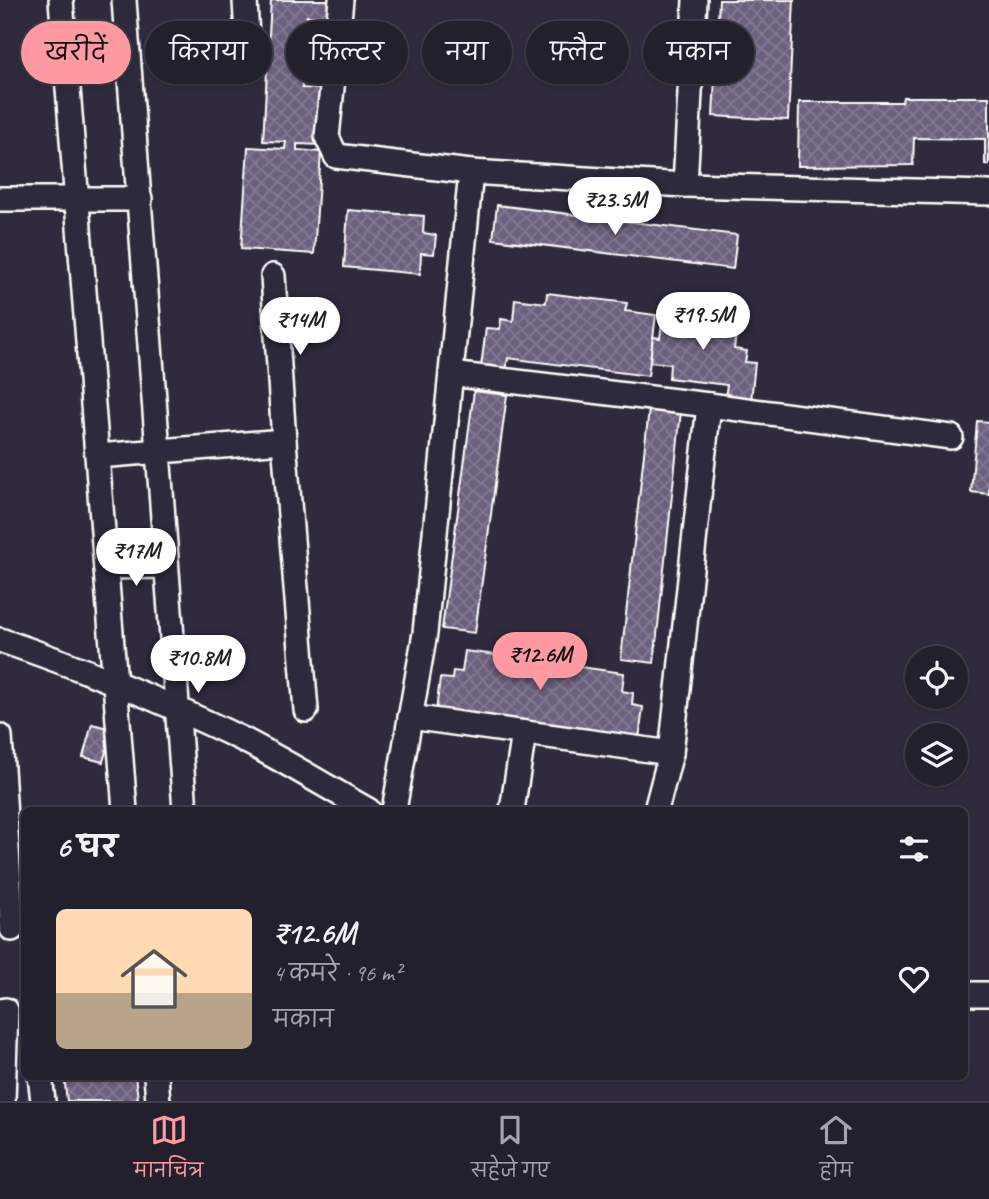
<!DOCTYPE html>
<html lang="hi">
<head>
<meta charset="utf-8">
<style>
  :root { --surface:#23202e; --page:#2b2836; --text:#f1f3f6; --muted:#a3a3aa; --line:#403e4a; --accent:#ff9aa2 }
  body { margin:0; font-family:Caveat,"Playpen Sans Deva",sans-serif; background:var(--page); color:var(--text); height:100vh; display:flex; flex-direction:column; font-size:26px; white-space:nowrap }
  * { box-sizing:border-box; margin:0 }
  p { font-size:23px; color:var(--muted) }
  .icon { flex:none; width:38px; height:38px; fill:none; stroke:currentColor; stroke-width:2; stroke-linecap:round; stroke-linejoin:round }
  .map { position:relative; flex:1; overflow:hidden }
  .drawer { position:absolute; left:21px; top:807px; width:947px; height:273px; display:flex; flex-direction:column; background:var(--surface); border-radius:10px; box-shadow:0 2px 5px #0004,0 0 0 2px var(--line) }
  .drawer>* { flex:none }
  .guide { position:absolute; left:21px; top:21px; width:948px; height:63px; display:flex; gap:14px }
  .tools { position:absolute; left:905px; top:646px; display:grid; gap:14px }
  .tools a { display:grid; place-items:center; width:63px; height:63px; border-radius:50%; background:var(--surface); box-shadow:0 2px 5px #0004,0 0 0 2px var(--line); font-size:35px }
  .price { position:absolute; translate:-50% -60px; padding:0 16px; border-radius:24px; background:#fff; color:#222; font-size:23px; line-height:46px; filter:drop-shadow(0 2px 4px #0008) }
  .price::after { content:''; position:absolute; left:50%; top:42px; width:21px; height:16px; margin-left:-10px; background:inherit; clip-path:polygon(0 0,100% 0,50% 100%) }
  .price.current { background:var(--accent); color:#111 }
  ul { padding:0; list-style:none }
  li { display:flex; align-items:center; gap:21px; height:175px; padding:0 35px }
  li+li { border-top:2px solid var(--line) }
  li span { display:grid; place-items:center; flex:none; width:196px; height:140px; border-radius:10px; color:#555 }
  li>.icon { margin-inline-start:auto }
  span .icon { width:84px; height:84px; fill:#fffc; stroke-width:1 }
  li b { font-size:30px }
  h2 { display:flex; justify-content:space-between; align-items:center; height:84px; padding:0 35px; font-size:30px }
  .tag { padding:0 24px; border-radius:32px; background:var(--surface); box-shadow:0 2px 5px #0004,0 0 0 2px var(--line); font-size:24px; line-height:63px }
  .tag.current { background:var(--accent); color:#111 }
  .menu { display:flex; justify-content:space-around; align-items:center; height:98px; border-top:2px solid var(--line); background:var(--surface); font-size:19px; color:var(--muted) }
  .menu a { display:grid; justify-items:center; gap:4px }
  .menu .current { color:var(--accent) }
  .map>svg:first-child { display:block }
  .building { fill:url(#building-cross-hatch); stroke:#fff; stroke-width:2 }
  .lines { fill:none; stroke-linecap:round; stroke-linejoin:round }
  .minor-casing { stroke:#fff; stroke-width:28 }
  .minor { stroke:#2f2a3d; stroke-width:23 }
</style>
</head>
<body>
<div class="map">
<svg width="989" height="1101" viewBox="0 0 989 1101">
  <defs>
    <pattern id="building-cross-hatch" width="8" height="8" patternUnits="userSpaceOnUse" patternTransform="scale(1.75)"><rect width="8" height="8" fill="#6d617e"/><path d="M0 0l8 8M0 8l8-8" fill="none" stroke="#837991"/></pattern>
  </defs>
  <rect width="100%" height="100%" fill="#2f2a3d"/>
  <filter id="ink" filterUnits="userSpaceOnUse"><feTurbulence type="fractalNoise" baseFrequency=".0143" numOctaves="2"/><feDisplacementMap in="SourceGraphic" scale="14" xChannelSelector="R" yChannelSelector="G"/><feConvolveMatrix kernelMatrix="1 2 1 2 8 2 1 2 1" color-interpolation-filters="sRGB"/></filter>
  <g filter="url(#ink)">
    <g class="building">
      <polygon points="271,0 330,0 329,17 307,16 302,88 326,89 322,145 297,144 297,150 321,152 314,254 241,249 248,147 285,149 286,142 263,141"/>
      <polygon points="719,0 794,0 788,120 713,116"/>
      <polygon points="903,97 989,97 989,165 985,164 985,139 914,138 913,165 798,166 799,102 902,102"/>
      <polygon points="497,205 737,235 733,269 493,239"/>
      <polygon points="348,210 424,216 423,233 436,235 434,254 421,253 420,274 344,267"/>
      <polygon points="547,293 627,303 625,311 656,315 648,376 508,358 506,371 481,367 486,328 500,329 501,319 513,321 515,299 546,303"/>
      <polygon points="664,307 709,312 708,323 737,327 734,349 747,351 745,362 755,363 751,401 725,397 727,385 669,378 670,364 650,362 653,337 660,338"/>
      <polygon points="474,391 507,395 475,633 442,629"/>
      <polygon points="649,409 681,411 654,663 621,659"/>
      <polygon points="977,421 989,422 989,494 971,492"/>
      <polygon points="498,643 575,654 573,666 624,673 622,691 633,693 632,705 643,707 639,739 436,712 440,678 452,679 453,671 462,672 465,651 496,655"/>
      <polygon points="92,724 112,729 103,762 83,757"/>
      <polygon points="64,1076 135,1076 138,1098 131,1101 67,1101"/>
    </g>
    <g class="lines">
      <g class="minor-casing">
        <g id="minor">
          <polyline points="61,0 125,810"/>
          <polyline points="124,0 185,810"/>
          <polyline points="245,0 248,57"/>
          <polyline points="341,0 327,137 336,156 471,172 425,633 394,810"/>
          <polyline points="471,172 685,185 989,193"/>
          <polyline points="685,185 695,0"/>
          <polyline points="0,199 140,199"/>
          <polyline points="273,276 284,441"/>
          <polyline points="451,374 709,405"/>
          <polyline points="98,456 284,441 306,710"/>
          <polyline points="106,567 166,566"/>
          <path d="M0,640C83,668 163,701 242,739C285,761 327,787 368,810"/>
          <polyline points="410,717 671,753"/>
          <polyline points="0,736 12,929"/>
          <polyline points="512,810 524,733"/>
          <polyline points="656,810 671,753 709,405 951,437"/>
          <polyline points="964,994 989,994"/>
          <polyline points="0,1011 6,1010 3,1101"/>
          <polyline points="40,1076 43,1101"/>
          <polyline points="156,1076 158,1101"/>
        </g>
      </g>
      <use href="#minor" class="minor"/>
    </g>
  </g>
</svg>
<div class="tools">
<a><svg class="icon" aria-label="locate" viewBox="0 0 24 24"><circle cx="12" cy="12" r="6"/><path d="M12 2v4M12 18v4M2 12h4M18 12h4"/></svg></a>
<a><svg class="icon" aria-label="layers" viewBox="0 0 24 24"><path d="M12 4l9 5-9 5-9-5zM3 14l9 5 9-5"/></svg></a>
</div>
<b class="price" style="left:615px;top:237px">₹23.5M</b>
<b class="price" style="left:703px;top:352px">₹19.5M</b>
<b class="price" style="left:300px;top:357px">₹14M</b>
<b class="price" style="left:136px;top:588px">₹17M</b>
<b class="price current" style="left:540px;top:692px">₹12.6M</b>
<b class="price" style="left:198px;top:695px">₹10.8M</b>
<div class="guide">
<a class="tag current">खरीदें</a>
<a class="tag">किराया</a>
<a class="tag">फ़िल्टर</a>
<a class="tag">नया</a>
<a class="tag">फ़्लैट</a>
<a class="tag">मकान</a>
</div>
<section class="drawer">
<h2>6 घर<svg class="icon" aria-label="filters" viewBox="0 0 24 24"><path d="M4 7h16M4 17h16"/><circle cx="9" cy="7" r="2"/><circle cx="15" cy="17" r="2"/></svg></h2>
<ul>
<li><span style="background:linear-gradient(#ffd9b3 60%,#b9a48a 0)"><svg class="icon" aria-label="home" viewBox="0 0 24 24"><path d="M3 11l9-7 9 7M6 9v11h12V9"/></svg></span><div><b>₹12.6M</b><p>4 कमरे · 96 m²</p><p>मकान</p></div><svg class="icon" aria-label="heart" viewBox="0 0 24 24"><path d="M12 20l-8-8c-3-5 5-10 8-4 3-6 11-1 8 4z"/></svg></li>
</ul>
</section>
</div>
<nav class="menu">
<a class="current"><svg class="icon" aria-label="map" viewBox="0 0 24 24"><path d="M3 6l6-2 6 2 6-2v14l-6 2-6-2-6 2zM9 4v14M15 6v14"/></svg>मानचित्र</a>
<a><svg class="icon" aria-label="saved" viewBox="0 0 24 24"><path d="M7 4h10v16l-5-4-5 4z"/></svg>सहेजे गए</a>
<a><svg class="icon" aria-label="home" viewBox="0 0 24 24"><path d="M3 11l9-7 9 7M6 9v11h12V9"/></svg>होम</a>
</nav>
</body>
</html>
